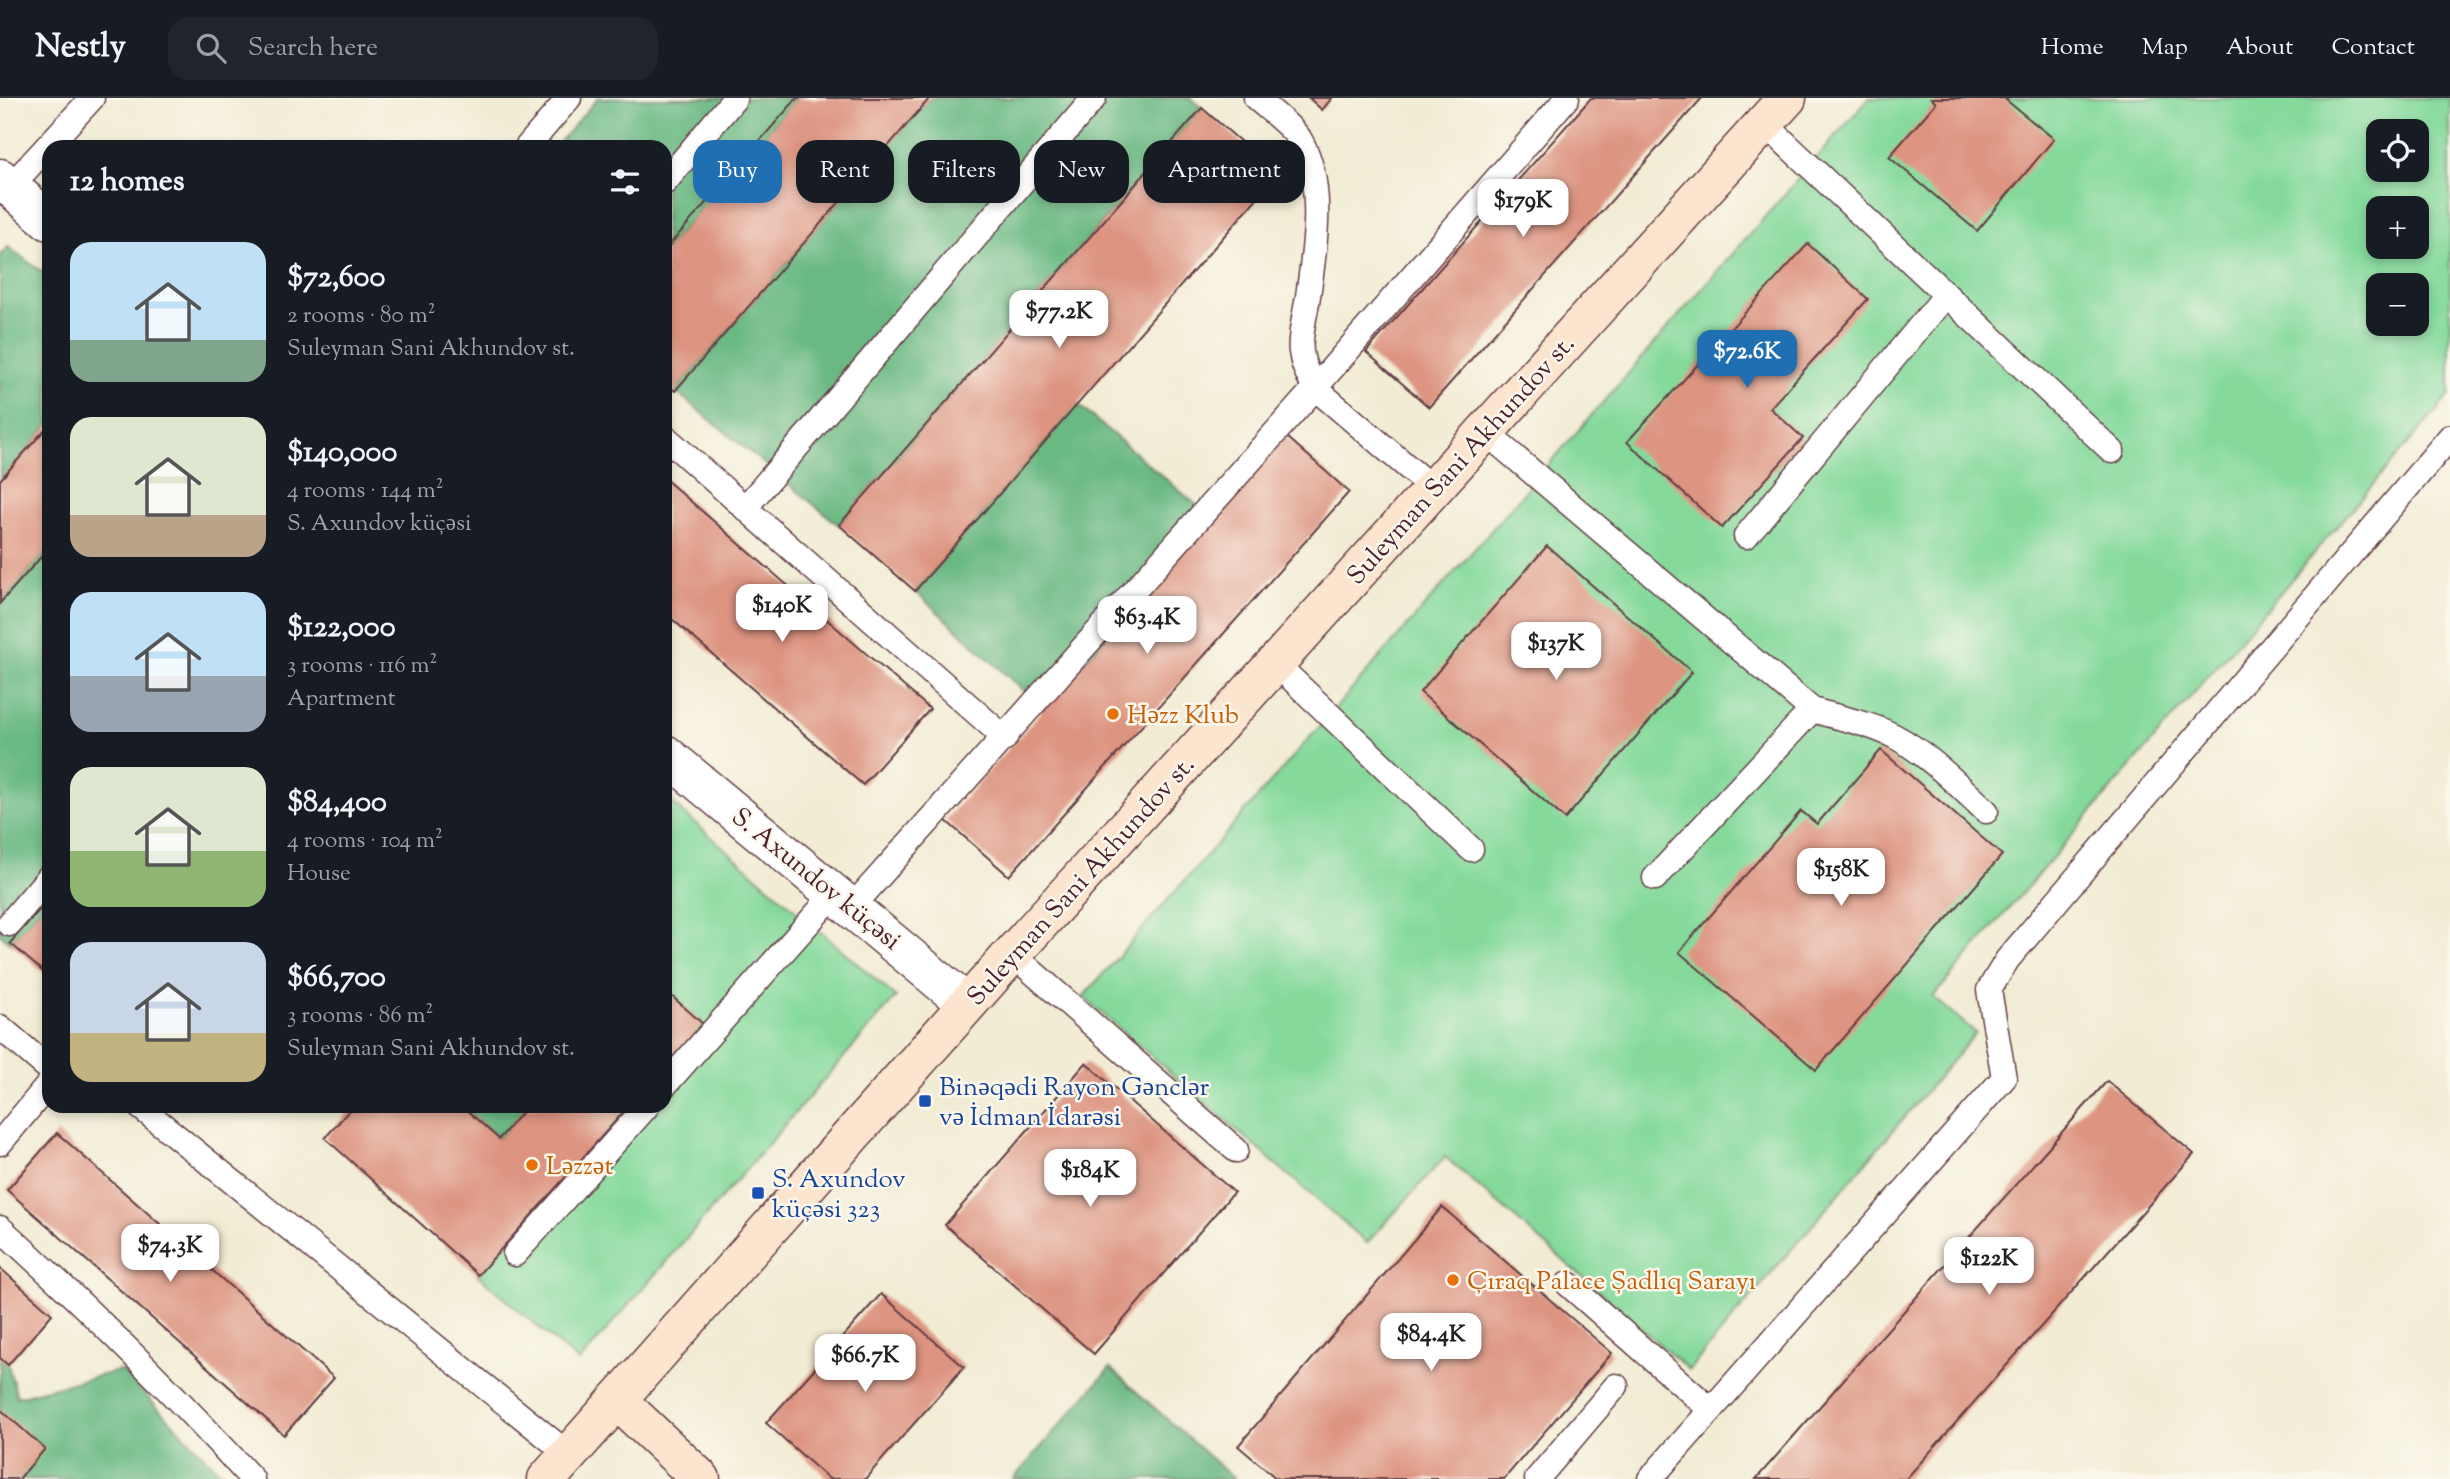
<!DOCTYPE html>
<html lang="en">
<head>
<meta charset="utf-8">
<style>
  :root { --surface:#171b24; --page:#20242c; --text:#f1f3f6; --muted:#9ea1a6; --line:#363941; --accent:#1f6fb2 }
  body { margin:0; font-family:"Sorts Mill Goudy",serif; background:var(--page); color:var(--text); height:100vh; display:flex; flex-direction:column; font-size:26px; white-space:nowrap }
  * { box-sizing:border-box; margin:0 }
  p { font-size:23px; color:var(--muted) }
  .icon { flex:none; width:38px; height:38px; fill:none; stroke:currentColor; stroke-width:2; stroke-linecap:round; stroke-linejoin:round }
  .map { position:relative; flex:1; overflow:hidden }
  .panel { position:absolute; left:42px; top:42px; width:630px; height:973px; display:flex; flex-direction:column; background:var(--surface); border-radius:21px; box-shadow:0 4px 10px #0003 }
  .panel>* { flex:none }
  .banner { position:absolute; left:693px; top:42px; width:665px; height:63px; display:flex; gap:14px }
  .buttons { position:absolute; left:2366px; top:21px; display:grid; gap:14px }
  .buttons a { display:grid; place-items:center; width:63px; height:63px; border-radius:14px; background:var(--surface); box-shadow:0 4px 10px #0003; font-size:35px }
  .price { position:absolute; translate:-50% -60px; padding:0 16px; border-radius:14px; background:#fff; color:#222; font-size:23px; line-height:46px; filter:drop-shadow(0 2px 4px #0008) }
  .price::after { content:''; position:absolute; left:50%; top:42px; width:21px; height:16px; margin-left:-10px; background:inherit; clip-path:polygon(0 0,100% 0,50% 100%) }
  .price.on { background:var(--accent); color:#fff }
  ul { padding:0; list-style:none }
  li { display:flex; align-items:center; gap:21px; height:175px; padding:0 28px }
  li span { display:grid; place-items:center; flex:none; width:196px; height:140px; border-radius:21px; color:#555 }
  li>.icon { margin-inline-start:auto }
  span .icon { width:84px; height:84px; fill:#fffc; stroke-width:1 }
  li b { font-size:30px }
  h2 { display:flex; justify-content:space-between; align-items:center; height:84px; padding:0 28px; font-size:30px }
  .pill { padding:0 24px; border-radius:21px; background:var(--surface); box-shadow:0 4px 10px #0003; font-size:24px; line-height:63px }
  .pill.on { background:var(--accent); color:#fff }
  header { display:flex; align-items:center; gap:42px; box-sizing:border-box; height:98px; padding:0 35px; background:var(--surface); border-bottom:2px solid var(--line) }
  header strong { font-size:33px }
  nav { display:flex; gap:38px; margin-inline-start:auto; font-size:24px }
  .search { width:490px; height:63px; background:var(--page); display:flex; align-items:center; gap:18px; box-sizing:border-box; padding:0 24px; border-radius:21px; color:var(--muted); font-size:26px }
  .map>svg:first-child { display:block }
  .green { fill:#84d99b; stroke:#677c63; stroke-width:2; fill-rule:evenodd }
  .forest { fill:#6bb983; stroke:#5a6c57; stroke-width:2 }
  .building { fill:#dd9481 }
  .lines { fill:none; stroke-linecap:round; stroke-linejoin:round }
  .lane-casing { stroke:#633e44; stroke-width:27 }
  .street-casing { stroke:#633e44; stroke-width:41 }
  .secondary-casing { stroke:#633e44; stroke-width:41 }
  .lane { stroke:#fff; stroke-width:24 }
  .street { stroke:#fff; stroke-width:38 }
  .secondary { stroke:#fce5cf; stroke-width:38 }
  .food-dot { fill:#e8710a; stroke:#fbf7ec; stroke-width:2.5 }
  .transit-dot { fill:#1a4fb4; stroke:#fbf7ec; stroke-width:2.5 }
  .labels { text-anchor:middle; stroke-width:5; stroke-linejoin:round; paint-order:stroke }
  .street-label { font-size:26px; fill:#4a1f2b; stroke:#fbf7ec }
  .food-label { font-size:26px; fill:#c56008; stroke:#fbf7ec; text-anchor:start }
  .transit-label { font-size:26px; fill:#164399; stroke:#fbf7ec; text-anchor:start }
</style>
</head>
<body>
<header>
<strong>Nestly</strong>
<div class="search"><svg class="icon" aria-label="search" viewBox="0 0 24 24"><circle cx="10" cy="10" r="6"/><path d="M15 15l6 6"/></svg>Search here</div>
<nav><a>Home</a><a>Map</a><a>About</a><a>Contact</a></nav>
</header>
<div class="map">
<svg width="2450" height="1381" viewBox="0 0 2450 1381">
  <rect width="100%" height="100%" fill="#fbf7ec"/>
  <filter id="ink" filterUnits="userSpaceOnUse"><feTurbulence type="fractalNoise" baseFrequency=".0143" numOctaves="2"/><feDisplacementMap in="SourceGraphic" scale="14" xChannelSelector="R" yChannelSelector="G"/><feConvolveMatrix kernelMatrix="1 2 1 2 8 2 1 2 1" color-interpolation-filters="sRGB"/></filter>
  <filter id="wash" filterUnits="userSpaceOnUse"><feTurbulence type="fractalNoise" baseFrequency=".00686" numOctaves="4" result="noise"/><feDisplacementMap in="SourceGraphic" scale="28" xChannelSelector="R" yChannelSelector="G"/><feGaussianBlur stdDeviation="1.57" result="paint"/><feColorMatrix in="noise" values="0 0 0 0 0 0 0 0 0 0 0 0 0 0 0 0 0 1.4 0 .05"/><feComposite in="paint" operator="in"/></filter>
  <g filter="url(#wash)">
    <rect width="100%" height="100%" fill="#f2ecd4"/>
    <g class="green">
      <path d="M1869,0H2450V297L1933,899L1976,935L1689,1272L1445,1059L1367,1145L1083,899ZM2378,33H2417V72H2378ZM2378,110H2417V149H2378ZM2378,187H2417V226H2378Z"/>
      <polygon points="665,699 896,899 579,1264 478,1177 629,1008 665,1008 665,968 703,926 665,892"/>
    </g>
    <g class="forest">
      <polygon points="598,0 797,0 665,152 665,49 555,49"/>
      <polygon points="930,0 1190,0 1202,10 839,427 675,293"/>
      <polygon points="8,149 49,179 49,327 0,382 0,157"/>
      <polygon points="1077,306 1212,420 1043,611 915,493"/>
      <polygon points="49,450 49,801 10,845 0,836 0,505"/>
      <polygon points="462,1008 527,1008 499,1041"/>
      <polygon points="0,1260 8,1267 17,1299 121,1272 227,1381 0,1381"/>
      <polygon points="1110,1270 1234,1381 1013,1381"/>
    </g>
    <g id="blocks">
      <g class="building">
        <polygon points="797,0 930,0 675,293 665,284 665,152"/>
        <polygon points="1309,0 1332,0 1322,12"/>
        <polygon points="1591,0 1702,0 1429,309 1366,254"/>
        <polygon points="1931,0 2008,0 2006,2 2054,41 1977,133 1889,59 1936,5"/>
        <polygon points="1202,10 1278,76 915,493 839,427"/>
        <polygon points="1808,146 1868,201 1770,310 1803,340 1722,430 1627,344"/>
        <polygon points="49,327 49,450 0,505 0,382"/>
        <polygon points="1286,338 1349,394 1009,778 945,722"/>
        <polygon points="665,381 930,611 863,687 665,515"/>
        <polygon points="1547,448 1692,574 1565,721 1420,594"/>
        <polygon points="1881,652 2002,757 1816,972 1679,854 1801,713 1817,726"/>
        <polygon points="49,801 49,879 10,845"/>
        <polygon points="665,892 703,926 665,968"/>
        <polygon points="1086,965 1234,1094 1094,1256 945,1127"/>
        <polygon points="2107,983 2194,1056 1906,1381 1756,1381"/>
        <polygon points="353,1008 462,1008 499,1041 527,1008 629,1008 478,1177 325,1040"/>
        <polygon points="57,1035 334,1280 284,1337 7,1092"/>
        <polygon points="1442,1109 1612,1255 1504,1381 1277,1381 1238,1348"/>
        <polygon points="0,1170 52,1216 8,1267 0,1260"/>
        <polygon points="881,1196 964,1269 865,1381 829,1381 766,1325"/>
        <polygon points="0,1311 45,1351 19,1381 0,1381"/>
      </g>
    </g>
  </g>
  <g filter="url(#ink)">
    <use href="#blocks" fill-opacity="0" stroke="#633e44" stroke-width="2"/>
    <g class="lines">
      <g class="lane-casing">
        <g id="lane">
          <path d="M1256,0C1268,11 1290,27 1299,40C1326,84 1315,150 1308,198C1302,238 1292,252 1315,290L1432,390"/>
          <polyline points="1764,25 2112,353"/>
          <polyline points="527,49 569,0"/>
          <polyline points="665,84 735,0"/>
          <polyline points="10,89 92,0"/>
          <path d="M1484,333L1812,612C1840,620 1868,625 1894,638C1927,655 1959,688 1986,713"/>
          <polyline points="665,339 1005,640"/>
          <polyline points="745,410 1094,0"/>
          <polyline points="1746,438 1946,197"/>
          <polyline points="1275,565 1471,751"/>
          <polyline points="1655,780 1812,612"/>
          <polyline points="852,809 1315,290 1567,0"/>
          <polyline points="9,826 49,779"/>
          <polyline points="1012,856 1236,1052"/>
          <polyline points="0,929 49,971"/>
          <polyline points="665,987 835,795"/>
          <polyline points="139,1008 568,1356"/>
          <polyline points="0,1045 49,986"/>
          <path d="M0,1130C88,1210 172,1293 252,1381"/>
          <polyline points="515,1156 647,1008"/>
          <polyline points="1568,1186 1711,1312"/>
          <polyline points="1537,1381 1616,1288"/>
          <polyline points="1650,1381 2004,980 1989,892 2007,862 2450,339"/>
        </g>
      </g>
      <g class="street-casing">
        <g id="street">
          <polyline points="0,80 49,123"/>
          <polyline points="665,656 967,906"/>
        </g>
      </g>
      <g class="secondary-casing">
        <g id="secondary">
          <polyline points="617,1302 701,1381"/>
          <polyline points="547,1381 1012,856 1787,0"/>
        </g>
      </g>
      <use href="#lane" class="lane"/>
      <use href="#street" class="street"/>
      <use href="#secondary" class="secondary"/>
    </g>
  </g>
  <g class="food-dot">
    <circle cx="1113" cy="616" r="7"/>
    <circle cx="532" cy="1067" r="7"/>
    <circle cx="1453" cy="1182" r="7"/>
  </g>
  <g class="transit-dot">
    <rect x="918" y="996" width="14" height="14" rx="3.5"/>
    <rect x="751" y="1088" width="14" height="14" rx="3.5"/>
  </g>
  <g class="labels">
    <g class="street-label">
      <text transform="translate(1460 361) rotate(-48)" y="9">Suleyman Sani Akhundov st.</text>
      <text transform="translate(817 780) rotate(39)" y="9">S. Axundov küçəsi</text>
      <text transform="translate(1080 782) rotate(-48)" y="9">Suleyman Sani Akhundov st.</text>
    </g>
    <g class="food-label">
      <text x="1127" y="625">Həzz Klub</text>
      <text x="546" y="1076">Ləzzət</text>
      <text x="1467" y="1191">Çıraq Palace Şadlıq Sarayı</text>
    </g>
    <g class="transit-label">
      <text x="939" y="997">Binəqədi Rayon Gənclər<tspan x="939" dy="30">və İdman İdarəsi</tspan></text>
      <text x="772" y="1089">S. Axundov<tspan x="772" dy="30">küçəsi 323</tspan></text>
    </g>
  </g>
</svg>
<div class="buttons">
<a><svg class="icon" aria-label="locate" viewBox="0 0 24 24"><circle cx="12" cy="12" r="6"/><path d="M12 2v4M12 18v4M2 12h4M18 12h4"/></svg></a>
<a>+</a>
<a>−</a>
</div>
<b class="price" style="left:1523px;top:141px">$179K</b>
<b class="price" style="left:1059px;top:252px">$77.2K</b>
<b class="price on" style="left:1747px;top:292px">$72.6K</b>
<b class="price" style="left:782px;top:546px">$140K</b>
<b class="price" style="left:1147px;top:558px">$63.4K</b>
<b class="price" style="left:1556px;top:584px">$137K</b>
<b class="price" style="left:1841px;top:810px">$158K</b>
<b class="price" style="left:1090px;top:1111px">$184K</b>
<b class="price" style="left:170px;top:1186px">$74.3K</b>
<b class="price" style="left:1989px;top:1199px">$122K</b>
<b class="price" style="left:1431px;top:1275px">$84.4K</b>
<b class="price" style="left:865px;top:1296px">$66.7K</b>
<div class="banner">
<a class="pill on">Buy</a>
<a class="pill">Rent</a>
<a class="pill">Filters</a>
<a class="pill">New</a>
<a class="pill">Apartment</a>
</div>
<section class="panel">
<h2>12 homes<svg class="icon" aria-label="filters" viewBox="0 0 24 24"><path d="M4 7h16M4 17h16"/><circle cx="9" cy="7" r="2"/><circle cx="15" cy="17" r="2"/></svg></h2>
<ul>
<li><span style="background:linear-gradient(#bfe0f5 70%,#7fa58c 0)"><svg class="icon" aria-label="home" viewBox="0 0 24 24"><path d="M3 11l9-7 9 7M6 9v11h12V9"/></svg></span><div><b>$72,600</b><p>2 rooms · 80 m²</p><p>Suleyman Sani Akhundov st.</p></div></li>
<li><span style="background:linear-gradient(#dfe7d0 70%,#b9a48a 0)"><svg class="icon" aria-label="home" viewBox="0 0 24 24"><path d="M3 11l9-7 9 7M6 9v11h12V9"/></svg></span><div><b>$140,000</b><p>4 rooms · 144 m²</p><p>S. Axundov küçəsi</p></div></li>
<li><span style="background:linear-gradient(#bfe0f5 60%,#9aa5b1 0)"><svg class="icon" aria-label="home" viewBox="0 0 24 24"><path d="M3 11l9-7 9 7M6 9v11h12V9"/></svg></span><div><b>$122,000</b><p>3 rooms · 116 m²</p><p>Apartment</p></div></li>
<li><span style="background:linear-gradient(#dfe7d0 60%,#8fb573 0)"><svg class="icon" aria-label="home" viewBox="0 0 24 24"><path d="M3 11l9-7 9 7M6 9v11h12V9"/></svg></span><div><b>$84,400</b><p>4 rooms · 104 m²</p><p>House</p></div></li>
<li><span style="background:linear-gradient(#c9d6e8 65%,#c2b280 0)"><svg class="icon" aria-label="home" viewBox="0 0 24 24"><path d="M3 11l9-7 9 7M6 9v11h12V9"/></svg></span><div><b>$66,700</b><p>3 rooms · 86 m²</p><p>Suleyman Sani Akhundov st.</p></div></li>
</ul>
</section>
</div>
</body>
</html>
